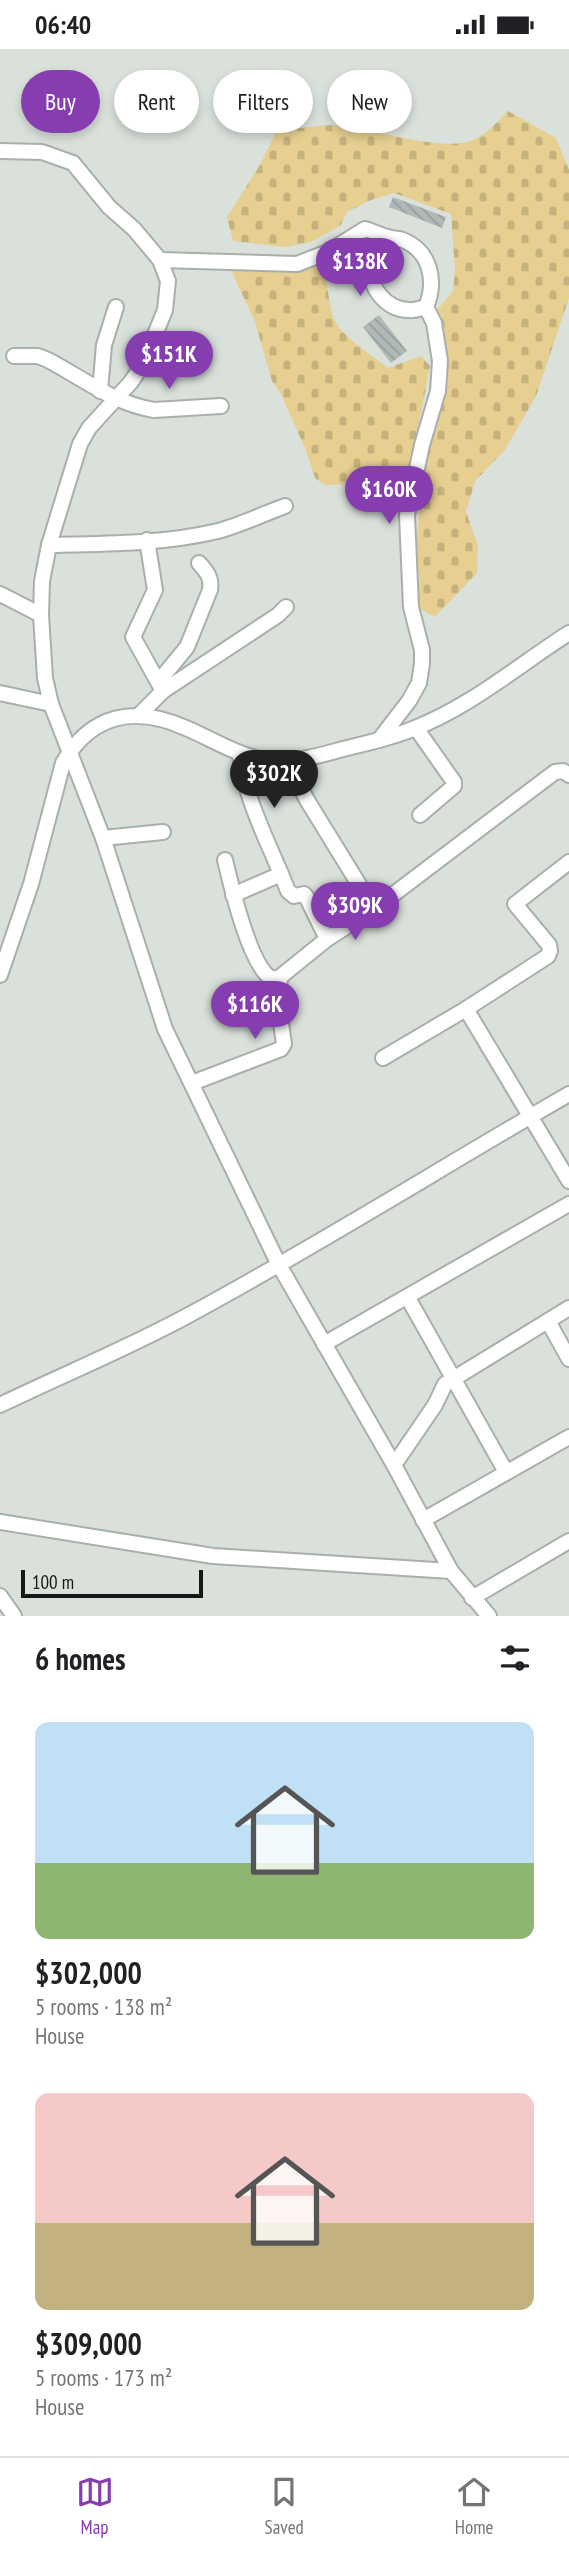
<!DOCTYPE html>
<html lang="en">
<head>
<meta charset="utf-8">
<style>
  :root { --surface:#fff; --page:#f6f6f6; --text:#202124; --muted:#757577; --line:#e0e0e0; --accent:#853db0 }
  body { margin:0; font-family:"PT Sans Narrow",sans-serif; background:var(--page); color:var(--text); height:100vh; display:flex; flex-direction:column; font-size:26px; white-space:nowrap }
  * { box-sizing:border-box; margin:0 }
  p { font-size:23px; color:var(--muted) }
  .icon { flex:none; width:38px; height:38px; fill:none; stroke:currentColor; stroke-width:2; stroke-linecap:round; stroke-linejoin:round }
  .map { position:relative; height:1567px; overflow:hidden }
  .side { display:flex; flex-direction:column; background:var(--surface); flex:1 }
  .side>* { flex:none }
  .top-card { position:absolute; left:21px; top:21px; width:528px; height:63px; display:flex; gap:14px }
  .scale { position:absolute; left:21px; bottom:18px; width:182px; box-sizing:border-box; padding-left:7px; border:4px solid #161917; border-top:0; font-size:19px; line-height:24px; white-space:nowrap; color:#161917; -webkit-text-stroke:5px #dae1db; paint-order:stroke }
  .price { position:absolute; translate:-50% -60px; padding:0 16px; border-radius:24px; background:var(--accent); color:#fff; font-size:23px; line-height:46px; filter:drop-shadow(0 2px 4px #0008) }
  .price::after { content:''; position:absolute; left:50%; top:42px; width:21px; height:16px; margin-left:-10px; background:inherit; clip-path:polygon(0 0,100% 0,50% 100%) }
  .price.current { background:#222; color:#fff }
  ul { padding:0; list-style:none }
  li { display:grid; align-content:center; gap:14px; height:371px; padding:0 35px }
  li span { display:grid; place-items:center; height:217px; border-radius:14px; color:#555 }
  li>.icon { margin-inline-start:auto }
  span .icon { width:126px; height:126px; fill:#fffc; stroke-width:1 }
  li b { font-size:30px }
  h2 { display:flex; justify-content:space-between; align-items:center; height:84px; padding:0 35px; font-size:30px }
  .pill { padding:0 24px; border-radius:32px; background:var(--surface); box-shadow:0 4px 10px #0003; font-size:24px; line-height:63px }
  .pill.current { background:var(--accent); color:#fff }
  .status { display:flex; justify-content:space-between; align-items:center; height:49px; padding:0 35px; background:var(--surface); direction:ltr }
  .status svg { height:19px; fill:currentColor }
  .tabs { display:flex; justify-content:space-around; align-items:center; height:98px; border-top:2px solid var(--line); background:var(--surface); font-size:19px; color:var(--muted) }
  .tabs a { display:grid; justify-items:center; gap:4px }
  .tabs .current { color:var(--accent) }
  .map>svg:first-child { display:block }
  .cemetery { fill:url(#cemetery-stones) }
  .building { fill:url(#building-back-hatch) }
  .lines { fill:none; stroke-linecap:round; stroke-linejoin:round }
  .minor-casing { stroke:#a9afaa; stroke-width:18 }
  .minor { stroke:#fff; stroke-width:14 }
</style>
</head>
<body>
<div class="status"><b>06:40</b><svg viewBox="0 0 49 12"><path d="M0 12V9h3v3zM5 12V6h3v6zM10 12V3h3v9zM15 12V0h3v12zM26 1h20v11H26zM47 4h2v5h-2z"/></svg></div>
<div class="map">
<svg width="569" height="1567" viewBox="0 0 569 1567">
  <defs>
    <pattern id="cemetery-stones" width="16" height="16" patternUnits="userSpaceOnUse" patternTransform="scale(1.75)"><rect width="16" height="16" fill="#e6cf91"/><path d="M2 7V4a2 2 0 0 1 4 0v3zM10 15v-3a2 2 0 0 1 4 0v3z" fill="#c5b17c"/></pattern>
    <pattern id="building-back-hatch" width="6" height="6" patternUnits="userSpaceOnUse" patternTransform="scale(1.75)"><rect width="6" height="6" fill="#b0b9b7"/><path d="M-1 5l2 2M0 0l6 6M5-1l2 2" fill="none" stroke="#979e9d"/></pattern>
  </defs>
  <rect width="100%" height="100%" fill="#dae1db"/>
  <g class="cemetery">
    <path d="M508,62L556,89L569,121V249L536,347L505,401L475,432L466,463L478,496L477,524L435,568L421,560L418,549L420,531L415,510L421,441L437,366L448,332L443,272L437,261L453,242L455,221L451,165L394,144L371,151L347,163L340,177L311,193L286,198L233,192L227,168L260,116L277,81C298,81 320,74 342,77C375,80 445,105 475,90C488,84 498,72 508,62Z"/>
    <path d="M318,212C329,223 327,254 334,270C342,288 373,307 388,319L421,307L430,317L409,426L403,441L377,435L325,436L315,429L306,401L280,343L272,332L255,273L231,221L287,220Z"/>
  </g>
  <g class="building">
    <polygon points="393,148 446,168 442,179 389,158"/>
    <polygon points="379,266 407,302 391,314 363,278"/>
  </g>
  <g class="lines">
    <g class="minor-casing">
      <g id="minor">
        <polyline points="0,102 42,103 73,114 109,158 134,180 160,211 168,232 165,261 143,315 131,333 89,379 80,395 49,496 42,532 41,566 45,629 51,655 103,789 165,980 279,1216 394,1416 451,1522 489,1567"/>
        <path d="M388,188C380,197 372,204 371,216C368,239 387,261 409,261C414,262 421,259 426,258"/>
        <path d="M160,211L297,215L328,203L365,180C373,182 379,186 387,188C392,190 398,189 403,191C432,203 436,234 426,258"/>
        <path d="M14,307H38L48,311C84,330 113,354 154,361L221,357"/>
        <polyline points="100,342 104,296 116,258"/>
        <polyline points="147,491 155,541 133,588 163,642"/>
        <path d="M49,496C104,495 164,495 218,482C241,476 263,465 285,457"/>
        <polyline points="0,545 41,566"/>
        <path d="M159,632L187,598L210,541C212,529 207,523 199,514"/>
        <polyline points="0,644 51,655"/>
        <polyline points="140,665 163,642 278,566 286,558"/>
        <polyline points="416,679 454,733 454,737 420,766"/>
        <polyline points="379,691 409,652 419,634 422,615 422,601 411,558 407,466 422,396 438,342 440,312 434,274 426,258"/>
        <path d="M240,706C246,754 270,796 288,842L294,847L304,845L306,847L327,890"/>
        <polyline points="286,712 307,751 374,860"/>
        <polyline points="103,789 163,783"/>
        <path d="M225,811C231,836 250,918 272,930L280,928L327,890L374,860L555,723L563,722L569,726"/>
        <polyline points="233,846 281,825"/>
        <path d="M0,926L31,835L63,714C91,665 135,656 186,679C219,693 247,714 286,712C305,711 325,705 343,700C367,694 392,689 415,679C471,657 519,616 569,584"/>
        <polyline points="466,960 569,1132"/>
        <polyline points="383,1009 466,960 548,907 550,902 549,896 515,855 569,813"/>
        <polyline points="192,1034 281,1000 284,995 278,954 280,928"/>
        <polyline points="408,1249 506,1423"/>
        <polyline points="548,1272 569,1310"/>
        <polyline points="324,1295 569,1155"/>
        <path d="M0,1356C62,1326 126,1300 187,1267C317,1197 442,1118 569,1045"/>
        <polyline points="394,1416 435,1356 445,1335 569,1259"/>
        <polyline points="423,1471 569,1388"/>
        <polyline points="0,1473 213,1507 451,1522"/>
        <polyline points="0,1547 14,1567"/>
        <polyline points="472,1549 569,1492"/>
      </g>
    </g>
    <use href="#minor" class="minor"/>
  </g>
</svg>
<div class="scale">100 m</div>
<b class="price" style="left:360px;top:249px">$138K</b>
<b class="price" style="left:169px;top:342px">$151K</b>
<b class="price" style="left:389px;top:477px">$160K</b>
<b class="price current" style="left:274px;top:761px">$302K</b>
<b class="price" style="left:355px;top:893px">$309K</b>
<b class="price" style="left:255px;top:992px">$116K</b>
<div class="top-card">
<a class="pill current">Buy</a>
<a class="pill">Rent</a>
<a class="pill">Filters</a>
<a class="pill">New</a>
</div>
</div>
<section class="side">
<h2>6 homes<svg class="icon" aria-label="filters" viewBox="0 0 24 24"><path d="M4 7h16M4 17h16"/><circle cx="9" cy="7" r="2"/><circle cx="15" cy="17" r="2"/></svg></h2>
<ul>
<li><span style="background:linear-gradient(#bfe0f5 65%,#8fb573 0)"><svg class="icon" aria-label="home" viewBox="0 0 24 24"><path d="M3 11l9-7 9 7M6 9v11h12V9"/></svg></span><div><b>$302,000</b><p>5 rooms · 138 m²</p><p>House</p></div></li>
<li><span style="background:linear-gradient(#f6c9c9 60%,#c2b280 0)"><svg class="icon" aria-label="home" viewBox="0 0 24 24"><path d="M3 11l9-7 9 7M6 9v11h12V9"/></svg></span><div><b>$309,000</b><p>5 rooms · 173 m²</p><p>House</p></div></li>
</ul>
</section>
<nav class="tabs">
<a class="current"><svg class="icon" aria-label="map" viewBox="0 0 24 24"><path d="M3 6l6-2 6 2 6-2v14l-6 2-6-2-6 2zM9 4v14M15 6v14"/></svg>Map</a>
<a><svg class="icon" aria-label="saved" viewBox="0 0 24 24"><path d="M7 4h10v16l-5-4-5 4z"/></svg>Saved</a>
<a><svg class="icon" aria-label="home" viewBox="0 0 24 24"><path d="M3 11l9-7 9 7M6 9v11h12V9"/></svg>Home</a>
</nav>
</body>
</html>
